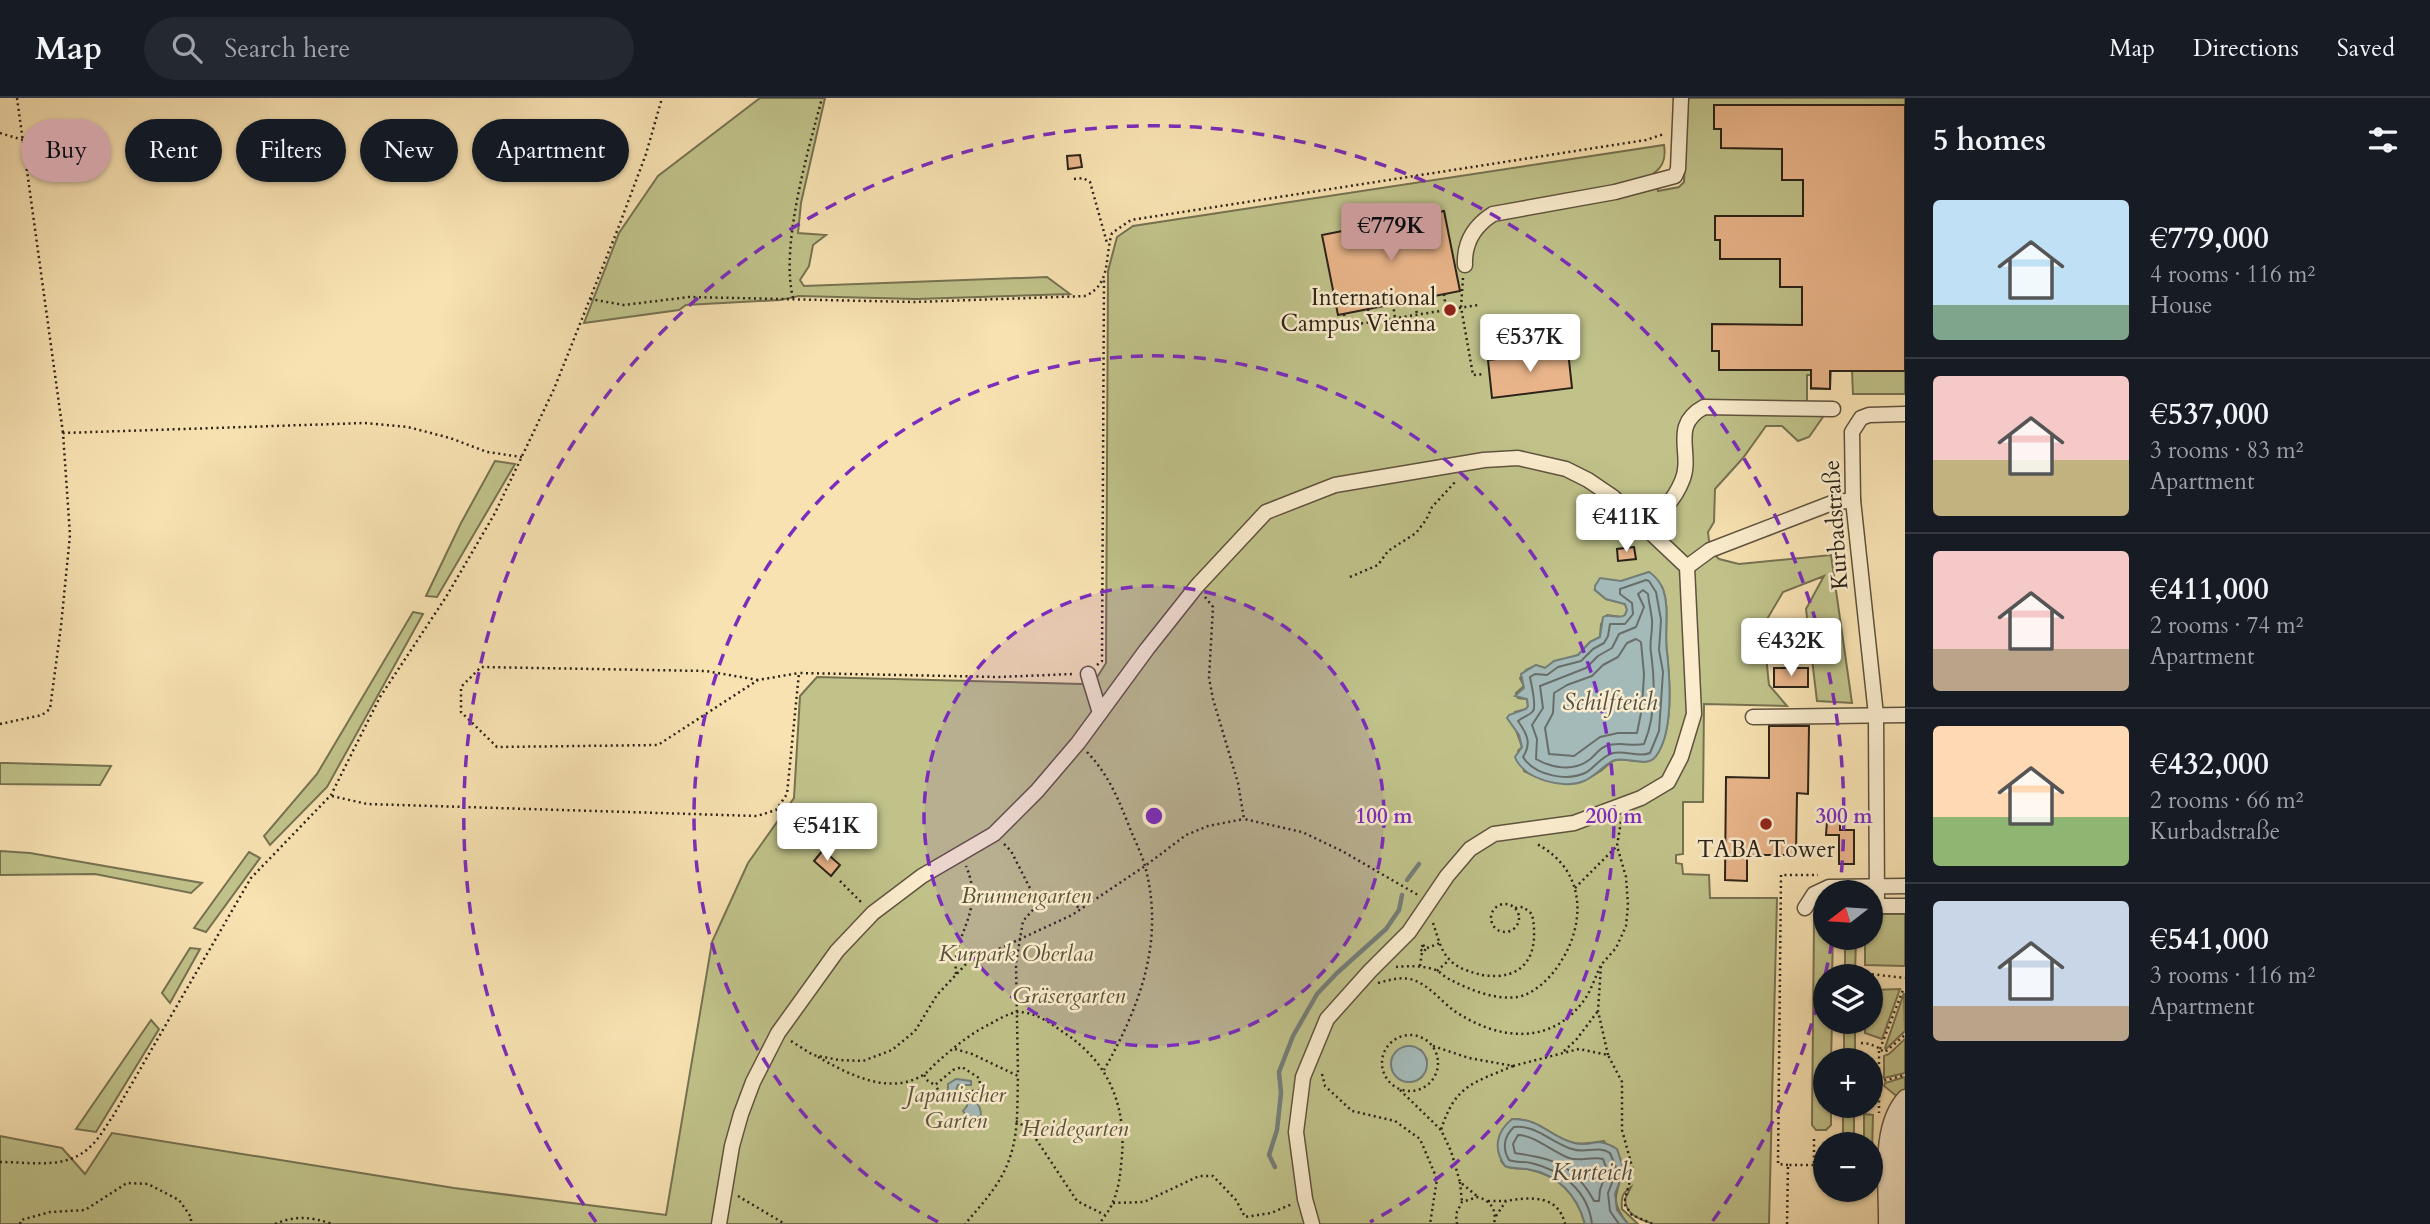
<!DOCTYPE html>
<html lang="en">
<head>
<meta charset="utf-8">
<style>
  :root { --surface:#171b24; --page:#242831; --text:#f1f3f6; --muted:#9ea1a6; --line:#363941; --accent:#c59692 }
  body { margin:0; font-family:Cardo,serif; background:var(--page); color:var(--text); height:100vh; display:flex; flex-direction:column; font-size:26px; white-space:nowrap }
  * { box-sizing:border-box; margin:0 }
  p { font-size:23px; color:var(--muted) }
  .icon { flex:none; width:38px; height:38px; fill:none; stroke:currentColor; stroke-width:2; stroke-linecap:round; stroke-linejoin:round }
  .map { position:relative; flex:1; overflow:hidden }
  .drawer { display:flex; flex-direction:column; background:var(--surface); width:525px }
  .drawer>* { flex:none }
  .guide { position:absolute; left:21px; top:21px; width:665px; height:63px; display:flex; gap:14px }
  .needle { width:46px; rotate:253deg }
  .tools { position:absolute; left:1813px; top:782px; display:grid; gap:14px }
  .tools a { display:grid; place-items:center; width:70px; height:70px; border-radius:50%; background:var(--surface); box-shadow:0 2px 5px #0004; font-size:35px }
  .price { position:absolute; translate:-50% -60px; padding:0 16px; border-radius:7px; background:#fff; color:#222; font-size:23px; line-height:46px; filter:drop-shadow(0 2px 4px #0008) }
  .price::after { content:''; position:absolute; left:50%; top:42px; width:21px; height:16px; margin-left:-10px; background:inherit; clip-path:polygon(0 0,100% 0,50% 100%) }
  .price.current { background:var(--accent); color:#111 }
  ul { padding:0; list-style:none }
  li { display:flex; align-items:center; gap:21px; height:175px; padding:0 28px }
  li+li { border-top:2px solid var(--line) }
  li span { display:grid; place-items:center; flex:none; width:196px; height:140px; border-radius:7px; color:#555 }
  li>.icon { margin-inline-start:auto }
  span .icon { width:84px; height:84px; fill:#fffc; stroke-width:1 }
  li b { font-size:30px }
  h2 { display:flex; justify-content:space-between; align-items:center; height:84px; padding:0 28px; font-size:30px }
  .chip { padding:0 24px; border-radius:32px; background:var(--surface); box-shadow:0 2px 5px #0004; font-size:24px; line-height:63px }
  .chip.current { background:var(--accent); color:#111 }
  header { display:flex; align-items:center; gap:42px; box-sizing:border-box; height:98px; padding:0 35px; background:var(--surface); border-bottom:2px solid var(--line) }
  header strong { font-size:33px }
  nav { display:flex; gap:38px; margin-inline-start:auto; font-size:24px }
  .search { width:490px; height:63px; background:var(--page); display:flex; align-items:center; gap:18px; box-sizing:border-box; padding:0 24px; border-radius:38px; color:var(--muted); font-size:26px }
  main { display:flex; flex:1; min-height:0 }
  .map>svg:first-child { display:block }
  .green { fill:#c0c28a; stroke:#767251; stroke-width:2; fill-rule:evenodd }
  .water { fill:#a4bab9; stroke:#747e79; stroke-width:2 }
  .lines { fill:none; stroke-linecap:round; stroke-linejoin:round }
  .shore { stroke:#686e68; stroke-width:2 }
  .stream { stroke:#747e79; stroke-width:4.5 }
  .building { fill:#e9b489; stroke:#2c2318; stroke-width:2 }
  .minor-casing { stroke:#5f533e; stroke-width:17 }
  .path { stroke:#2c2318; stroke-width:2.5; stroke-dasharray:2 3.5; stroke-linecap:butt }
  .minor { stroke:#faeccd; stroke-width:14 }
  .ring { fill:none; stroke:#7b2cbf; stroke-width:3.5; stroke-dasharray:12 9 }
  .poi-dot { fill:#8f2418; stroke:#faeccd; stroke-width:2.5 }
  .labels { text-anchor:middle; stroke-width:5; stroke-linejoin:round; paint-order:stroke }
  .poi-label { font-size:23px; fill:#2c2318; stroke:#faeccd; text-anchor:end }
  .street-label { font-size:23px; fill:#2c2318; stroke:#faeccd }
  .park-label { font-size:23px; font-style:italic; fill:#58533a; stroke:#faeccd }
  .water-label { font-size:24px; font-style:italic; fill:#505048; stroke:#faeccd }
  .centre { fill:#7b2cbf; stroke:#faeccd; stroke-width:3.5 }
  .ring-label { font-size:21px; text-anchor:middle; font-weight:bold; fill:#7b2cbf; stroke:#faeccd; stroke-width:5; stroke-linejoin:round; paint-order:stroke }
</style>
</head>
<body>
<header>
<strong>Map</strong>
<div class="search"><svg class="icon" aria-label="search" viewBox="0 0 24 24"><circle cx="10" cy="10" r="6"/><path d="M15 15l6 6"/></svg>Search here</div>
<nav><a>Map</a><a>Directions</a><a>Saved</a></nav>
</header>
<main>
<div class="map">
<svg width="1905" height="1126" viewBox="0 0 1905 1126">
  <rect width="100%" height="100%" fill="#f8e2b2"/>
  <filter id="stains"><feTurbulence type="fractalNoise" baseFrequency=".00286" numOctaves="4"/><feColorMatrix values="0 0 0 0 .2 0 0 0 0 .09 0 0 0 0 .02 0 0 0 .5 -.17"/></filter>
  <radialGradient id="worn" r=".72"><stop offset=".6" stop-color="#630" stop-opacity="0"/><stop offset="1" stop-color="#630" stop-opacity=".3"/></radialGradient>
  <g class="green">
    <polygon points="760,0 825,0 801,105 798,135 826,137 813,147 809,168 800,182 804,188 1047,179 1070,196 916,201 799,198 780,202 686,207 679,212 584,225 619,135 658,78"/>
    <path d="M1688,0H1905V296H1853L1852,273H1831L1830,291H1811V277H1807V307L1705,315L1825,316L1809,339L1798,343L1782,328H1766L1743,360L1715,391L1714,424L1708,434L1710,452L1719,461L1739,466L1831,457L1852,605L1817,603L1806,511L1824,478L1783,494L1763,528L1769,587L1787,608L1704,606L1703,704H1683V756L1676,757V765L1682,766L1683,776L1709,777L1710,800H1777L1769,1126H1653C1640,1121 1626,1118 1625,1101L1631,1089C1622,1095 1621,1100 1622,1111L1638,1126H1628C1610,1104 1615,1097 1624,1072L1604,1043C1595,1044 1584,1047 1575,1045C1549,1040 1543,1021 1512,1021L1501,1063L1505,1068C1513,1071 1520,1070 1527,1071C1558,1077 1577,1096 1585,1126H0V1038L62,1050L85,1076L112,1035L454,1090L666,1117L712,844L748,765L794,700L800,598L817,579L1082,586L1091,589L1106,565L1108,173L1117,139L1133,128L1664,47C1666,59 1664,68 1654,75L1658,93L1679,89L1684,84ZM1649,474C1654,479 1660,484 1663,491C1670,511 1664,533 1667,554C1670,583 1674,632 1656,658C1648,670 1628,659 1616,662C1608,664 1606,670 1599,674C1576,691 1548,686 1524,673L1518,653L1522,649L1516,632L1515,614L1526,611L1528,608L1527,601L1518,600L1516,595L1524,588L1520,580L1526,572L1536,567L1545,570L1578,557L1590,544L1600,539L1601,526L1607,517L1622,519L1625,517L1627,512L1625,506L1606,501L1595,492ZM1421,952L1427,962L1422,979C1406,990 1390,979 1392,960Z"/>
    <polygon points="495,363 515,366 437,499 426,498 461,425"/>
    <polygon points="413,514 423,516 327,689 270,747 264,738 317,676"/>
    <polygon points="0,665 7,665 111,668 100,687 0,686"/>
    <polygon points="0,753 30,755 202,785 191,795 95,776 0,777"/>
    <polygon points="249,754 260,760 206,834 194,830"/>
    <polygon points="1825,815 1825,840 1833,840 1832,878 1825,878 1825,924 1832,924 1831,962 1825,962 1825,1008 1831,1008 1831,1027 1826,1032 1816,1032 1812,1027 1814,823 1814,818"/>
    <polygon points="1871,816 1905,816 1905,868 1865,867 1865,840 1871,840"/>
    <polygon points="1845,840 1856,840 1855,878 1845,878"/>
    <polygon points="190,850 200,851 170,905 162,895"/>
    <polygon points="1900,891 1882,941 1865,935 1865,924 1871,924 1871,892"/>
    <polygon points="1904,895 1905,933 1886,951 1885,950"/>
    <polygon points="151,922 159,931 96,1034 76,1031"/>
    <rect x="1844" y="924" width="11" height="38"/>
    <polygon points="1905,941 1905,975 1884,980 1884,958 1889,956"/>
    <polygon points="1905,979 1905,994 1899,1000 1884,988 1885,985"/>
    <rect x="1843" y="1008" width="11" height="38"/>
    <polygon points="1864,1016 1873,1017 1872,1055 1871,1046 1864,1046"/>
  </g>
  <g class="water">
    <path d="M1649,474C1655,478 1660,484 1663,491C1670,511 1664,533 1667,554C1670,582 1674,634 1656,658C1647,670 1627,659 1615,662C1605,665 1596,678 1584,683C1564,692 1523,681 1515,659L1522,649L1519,637L1507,620L1509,617L1526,611L1528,608L1527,601L1515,598L1524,590L1521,576L1536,567L1545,570L1554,563L1578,557L1590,544L1600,539L1603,519C1610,515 1618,522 1625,517L1627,512L1625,506L1606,501L1595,492V488L1600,480L1621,483Z"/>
    <circle cx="1409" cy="966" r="18"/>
    <path d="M956,981L971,983V987H958L955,994C967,1000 981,1000 981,1018L969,1022L963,1013L967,1008V1003C955,1000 947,1001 948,986Z"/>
    <path d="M1512,1021C1542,1021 1548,1038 1574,1045C1592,1050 1595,1037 1617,1051L1624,1072L1615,1096L1617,1112L1628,1126H1585C1577,1097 1558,1076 1527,1071C1519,1070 1513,1071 1505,1068C1493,1051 1496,1034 1512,1021Z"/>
  </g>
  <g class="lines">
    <g class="shore">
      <path d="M1646,482L1649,483L1656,494L1661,522L1659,552L1663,574L1659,633L1650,655C1639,660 1625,652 1613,655C1602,658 1596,668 1587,674C1568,684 1535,678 1523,659C1532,645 1527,636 1518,623C1522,619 1529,618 1533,613C1537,608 1531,586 1530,579L1535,576L1547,577L1558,569L1581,563L1593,551L1604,545L1608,538L1610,526H1625L1633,516L1632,505L1620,496V491Z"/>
      <path d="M1643,492L1648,496C1649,506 1651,512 1652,522C1653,532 1649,544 1651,555C1655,584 1656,618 1644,646C1632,649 1619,643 1606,648C1598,651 1595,658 1589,662C1573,674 1552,670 1536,661L1537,641L1532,627L1543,610L1540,588L1586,570L1598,558L1612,550L1619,536L1636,529L1644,509L1638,496Z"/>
      <polygon points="1636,541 1641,544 1644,576 1642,610 1637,635 1618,635 1600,639 1574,658 1549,656 1545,630 1553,615 1554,595 1567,587 1592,578 1603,567 1618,559 1627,545"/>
      <path d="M1518,1037C1534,1037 1553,1054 1569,1060C1580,1064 1592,1058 1603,1061L1607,1072L1600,1092L1599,1103H1594C1574,1066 1553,1061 1515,1055L1513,1046Z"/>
      <path d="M1592,1126C1588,1093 1562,1072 1531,1065C1523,1063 1516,1065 1509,1062C1502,1050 1504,1038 1514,1029C1535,1026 1552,1045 1572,1051C1585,1056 1597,1047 1610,1055L1617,1072L1608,1095L1610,1113L1619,1126"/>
    </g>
    <g class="stream">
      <polyline points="1407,782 1419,766"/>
      <polyline points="1275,1069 1269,1057 1277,1032 1281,995 1279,974 1293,938 1317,896 1337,875 1386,831 1399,812 1402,797"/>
    </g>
  </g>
  <g class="building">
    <polygon points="1714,7 1905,7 1905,273 1830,273 1830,291 1811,290 1811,272 1719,272 1719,253 1712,253 1712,226 1802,227 1802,189 1780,189 1780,161 1720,161 1720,142 1715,142 1715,118 1803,118 1803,82 1782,82 1782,51 1721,50 1721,31 1714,31"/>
    <polygon points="1080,57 1082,69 1068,71 1067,58"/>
    <polygon points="1444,113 1460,193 1338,217 1322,137"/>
    <polygon points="1568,253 1572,290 1492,300 1488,262"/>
    <polygon points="1634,449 1636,461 1618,463 1617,451"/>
    <rect x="1774" y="570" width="34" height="19"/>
    <polygon points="1769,628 1809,628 1808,696 1797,695 1796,757 1747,757 1747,783 1725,782 1726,679 1769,680"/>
    <polygon points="1827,723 1840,724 1840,732 1854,732 1854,766 1839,766 1839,737 1826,737"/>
    <polygon points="823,752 840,767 831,778 814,763"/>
  </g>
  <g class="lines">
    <g class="minor-casing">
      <g id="minor">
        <path d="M1465,167C1464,144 1474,128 1493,116L1615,94L1675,78L1678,71L1681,0"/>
        <path d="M1642,427C1661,414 1673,405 1682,383C1694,356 1669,328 1704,309L1833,311"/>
        <polyline points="1687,469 1710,452 1832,405 1853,402"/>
        <polyline points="1088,576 1100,615"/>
        <polyline points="1753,619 1904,617"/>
        <polyline points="1871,808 1905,808"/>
        <polyline points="1877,808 1876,617 1853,402 1852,334 1861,320 1869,317 1905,316"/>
        <polyline points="1805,810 1814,796 1829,789 1905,788"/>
        <polyline points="719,1126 732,1048 741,1016 753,984 778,935 837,853 873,815 922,778 994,736 1037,693 1078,645 1147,551 1197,488 1266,414 1335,387 1484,362 1518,360 1566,371 1588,382 1613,399 1687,469 1694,616 1681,659 1668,684 1641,700 1574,725 1494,736 1470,751 1447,778 1409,834 1370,873 1327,921 1303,979 1296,1034 1305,1101 1312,1126"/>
        <path d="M1886,1126C1887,1087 1877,1029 1905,999"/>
        <polyline points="1898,1126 1899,1038 1905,1017"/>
      </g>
    </g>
    <g class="path">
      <polyline points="17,0 63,335"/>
      <polyline points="0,35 23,42"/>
      <polyline points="1074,81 1083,80 1090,84 1107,145"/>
      <polyline points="1463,180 1461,209 1473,277 1484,276"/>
      <polyline points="1444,196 1446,212"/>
      <path d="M793,200C780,148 808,53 822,0"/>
      <path d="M590,201L624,207L689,199L915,204L1086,198C1112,184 1104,161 1112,135L1131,122L1646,42L1664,36"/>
      <polyline points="1415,202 1417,217"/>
      <polyline points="1393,206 1395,220"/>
      <polyline points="1368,211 1370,224"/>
      <polyline points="1344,216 1346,228 1478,207"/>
      <polyline points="1350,479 1378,467 1388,453 1416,435 1426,422 1432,409 1456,383"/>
      <polyline points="1205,499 1213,509 1209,580 1213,601 1238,685 1244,721 1302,734 1342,753 1418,797"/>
      <polyline points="1097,567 1102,563 1104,181"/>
      <polyline points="758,582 706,573 481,569 461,589 461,614 497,649 658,647 758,582 799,575"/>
      <polyline points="0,626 42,617 50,611 61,528 70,437 63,335 365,325 408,329 450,340 487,354 522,359"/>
      <path d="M1087,654C1108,676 1118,700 1129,728C1134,741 1141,754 1145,768C1165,843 1140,908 1104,972"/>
      <polyline points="332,698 367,706 757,718 776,712 787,696 799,575 999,579 1073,576"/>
      <polyline points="1004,746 1011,753 1038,806 1023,823 1016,865 1018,978"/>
      <polyline points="840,783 863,806"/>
      <polyline points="1575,790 1617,748"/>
      <circle cx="1505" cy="820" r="14"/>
      <path d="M1038,806C1051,795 1069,795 1079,811"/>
      <path d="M1433,825C1437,836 1440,851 1448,860C1456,870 1470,874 1482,877C1526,884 1540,855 1532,816L1523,809L1515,810"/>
      <polygon points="1423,847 1426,850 1424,854 1420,851"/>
      <polyline points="1427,850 1440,845"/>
      <polyline points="1420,868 1422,854"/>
      <path d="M1396,869C1409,868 1425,867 1438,873C1442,876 1446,880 1451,882C1470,892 1495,902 1517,899C1531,897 1543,886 1552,876C1587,833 1590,773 1535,745"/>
      <polyline points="1437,873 1449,862"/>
      <polyline points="1861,875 1905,880"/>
      <path d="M956,876C952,834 986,815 966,768"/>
      <path d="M1378,885C1389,882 1399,879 1410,881C1427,885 1440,902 1453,912C1495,941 1548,949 1582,905C1591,894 1595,879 1601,867"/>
      <circle cx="1410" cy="965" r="28"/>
      <polyline points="791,943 813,957 839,962 863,963 892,952 915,933 937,897 966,866 1072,817 1145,768 1186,737 1208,728 1244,721"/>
      <polyline points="1861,945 1870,946 1879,950 1879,1015"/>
      <path d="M1433,948L1469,960L1513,968C1473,985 1455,987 1441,1032"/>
      <path d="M955,951L972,956L1018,978C1017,1004 1019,1034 1010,1059C1002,1085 982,1106 965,1126"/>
      <polyline points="1880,951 1903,892 1905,892"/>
      <polyline points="1881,952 1885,954 1905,937"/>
      <polyline points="1564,953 1576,942 1598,913"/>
      <polyline points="1608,957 1598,913 1601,867 1616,850 1626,828 1628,807 1626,779 1617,748 1621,723"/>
      <path d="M818,959C848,976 889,998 923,977C928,974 931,970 935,966C951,952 967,938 986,928C996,923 1009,914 1020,914C1037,915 1050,925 1063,934C1111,965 1128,1012 1121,1067C1120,1080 1118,1092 1113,1104C1110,1112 1104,1119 1099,1126"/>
      <polyline points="1513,968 1579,951 1608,957 1622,984 1622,1032 1633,1072 1625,1101 1625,1107 1632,1117 1653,1126"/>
      <polyline points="1322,976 1325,988 1352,1013 1395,1023 1420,1041 1437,1081 1430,1126"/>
      <path d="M924,977L928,983L935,987L953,972L962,969L979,980L981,992C967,995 952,990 941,996L935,987"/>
      <polyline points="1879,984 1905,977"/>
      <polyline points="1400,992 1441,1032 1451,1053 1460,1084 1478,1099"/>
      <polyline points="1016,1023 1030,1032 1077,1103 1105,1117"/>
      <polyline points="1814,1041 1814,1067 1825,1067"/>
      <path d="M0,1064C31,1064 66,1072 90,1049C99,1041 106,1028 113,1018L251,780L331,697L380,599L446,499L495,415L554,291L619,128L646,56L662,0"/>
      <polyline points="1788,1067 1778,1066 1781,777 1818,777"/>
      <polyline points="1460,1084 1462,1104"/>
      <polyline points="738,1098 785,1126"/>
      <polyline points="1488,1103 1506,1103"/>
      <polyline points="1113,1105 1144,1104 1199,1078 1213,1078 1236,1102 1245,1119 1271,1115 1292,1106"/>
      <path d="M1496,1118L1506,1103C1530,1099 1558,1096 1565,1126"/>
      <polyline points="20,1126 21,1122 50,1114 85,1112 127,1085 148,1086 179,1102 191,1119 191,1126"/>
      <path d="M275,1126C296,1117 311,1119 333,1126"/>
      <path d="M1457,1126L1456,1116L1462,1104L1478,1099C1491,1103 1497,1112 1494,1126"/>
      <polyline points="1787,1126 1788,1067 1814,1067"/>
    </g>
    <use href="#minor" class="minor"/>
  </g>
  <circle cx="1154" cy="718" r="230" fill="#7b2cbf" fill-opacity=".12"/>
  <g class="ring">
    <circle cx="1154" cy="718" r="230"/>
    <path d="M938 1124A460 460 0 1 1 1370 1124"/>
    <path d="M1832 844A690 690 0 0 1 1712 1124M596 1124A690 690 0 1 1 1840 790"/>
  </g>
  <g class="poi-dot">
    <circle cx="1450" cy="212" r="7"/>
    <circle cx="1766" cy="726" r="7"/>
  </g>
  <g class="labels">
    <g class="poi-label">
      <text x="1436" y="207">International<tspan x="1436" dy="26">Campus Vienna</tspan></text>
      <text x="1766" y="759" text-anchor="middle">TABA Tower</text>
    </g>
    <g class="street-label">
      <text transform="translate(1835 427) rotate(-94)" y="8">Kurbadstraße</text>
    </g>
    <g class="park-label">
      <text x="1026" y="805">Brunnengarten</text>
      <text x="1016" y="863">Kurpark Oberlaa</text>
      <text x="1069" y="905">Gräsergarten</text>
      <text x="956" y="1004">Japanischer<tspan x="956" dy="26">Garten</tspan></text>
      <text x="1075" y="1038">Heidegarten</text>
    </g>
    <g class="water-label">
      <text x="1610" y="612">Schilfteich</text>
      <text x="1592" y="1082">Kurteich</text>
    </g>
  </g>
  <circle cx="1154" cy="718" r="10" class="centre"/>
  <g class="ring-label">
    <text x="1384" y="725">100 m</text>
    <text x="1614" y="725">200 m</text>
    <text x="1844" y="725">300 m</text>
  </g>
  <rect width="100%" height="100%" filter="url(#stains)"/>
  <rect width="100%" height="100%" fill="url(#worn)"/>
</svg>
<div class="tools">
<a><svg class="needle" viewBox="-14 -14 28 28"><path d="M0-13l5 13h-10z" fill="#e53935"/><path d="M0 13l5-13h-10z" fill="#9ea1a6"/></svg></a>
<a><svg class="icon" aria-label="layers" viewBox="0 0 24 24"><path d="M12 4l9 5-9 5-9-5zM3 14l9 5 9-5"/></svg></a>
<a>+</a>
<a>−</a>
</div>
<b class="price current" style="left:1391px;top:165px">€779K</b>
<b class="price" style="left:1530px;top:276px">€537K</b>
<b class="price" style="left:1626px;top:456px">€411K</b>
<b class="price" style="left:1791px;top:580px">€432K</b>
<b class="price" style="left:827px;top:765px">€541K</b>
<div class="guide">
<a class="chip current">Buy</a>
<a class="chip">Rent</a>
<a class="chip">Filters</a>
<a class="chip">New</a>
<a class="chip">Apartment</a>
</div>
</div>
<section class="drawer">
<h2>5 homes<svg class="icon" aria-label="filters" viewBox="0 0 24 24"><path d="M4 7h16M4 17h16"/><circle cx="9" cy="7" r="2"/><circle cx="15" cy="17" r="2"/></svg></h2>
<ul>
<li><span style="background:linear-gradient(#bfe0f5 75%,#7fa58c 0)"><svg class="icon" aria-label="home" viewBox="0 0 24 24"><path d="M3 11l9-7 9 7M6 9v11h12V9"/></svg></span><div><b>€779,000</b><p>4 rooms · 116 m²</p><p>House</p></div></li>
<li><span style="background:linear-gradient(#f6c9c9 60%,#c2b280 0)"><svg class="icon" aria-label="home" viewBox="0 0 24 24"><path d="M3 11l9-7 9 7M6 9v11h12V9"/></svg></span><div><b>€537,000</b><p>3 rooms · 83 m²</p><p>Apartment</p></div></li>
<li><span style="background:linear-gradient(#f6c9c9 70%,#b9a48a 0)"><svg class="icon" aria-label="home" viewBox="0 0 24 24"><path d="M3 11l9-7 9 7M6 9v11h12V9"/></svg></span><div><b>€411,000</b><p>2 rooms · 74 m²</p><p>Apartment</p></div></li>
<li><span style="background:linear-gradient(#ffd9b3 65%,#8fb573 0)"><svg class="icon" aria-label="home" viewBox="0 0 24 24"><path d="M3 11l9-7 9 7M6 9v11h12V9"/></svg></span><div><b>€432,000</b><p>2 rooms · 66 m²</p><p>Kurbadstraße</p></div></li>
<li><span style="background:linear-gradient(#c9d6e8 75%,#b9a48a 0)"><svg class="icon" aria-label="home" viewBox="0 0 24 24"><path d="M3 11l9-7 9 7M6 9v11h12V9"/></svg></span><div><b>€541,000</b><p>3 rooms · 116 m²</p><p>Apartment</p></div></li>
</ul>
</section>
</main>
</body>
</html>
